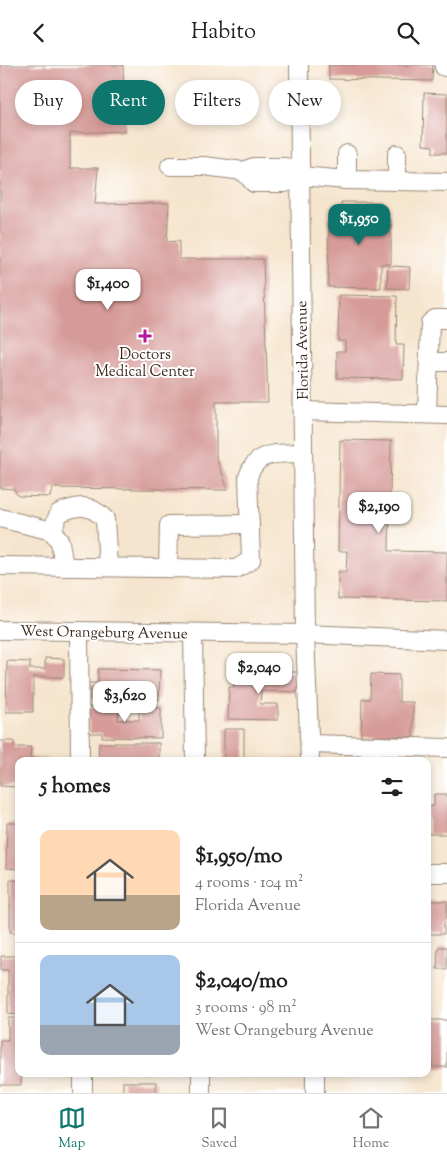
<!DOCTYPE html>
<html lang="en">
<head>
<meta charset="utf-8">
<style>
  :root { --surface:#fff; --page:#f2f2f2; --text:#202124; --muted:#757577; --line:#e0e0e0; --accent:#0f766e }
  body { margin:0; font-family:"Sorts Mill Goudy",serif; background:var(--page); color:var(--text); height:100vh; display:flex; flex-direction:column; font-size:19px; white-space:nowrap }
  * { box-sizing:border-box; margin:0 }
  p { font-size:16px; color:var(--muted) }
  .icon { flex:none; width:28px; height:28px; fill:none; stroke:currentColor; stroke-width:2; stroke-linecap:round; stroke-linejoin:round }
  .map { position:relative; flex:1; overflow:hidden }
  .details { position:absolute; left:15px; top:692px; width:416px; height:320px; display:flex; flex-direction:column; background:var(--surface); border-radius:10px; box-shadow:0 2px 8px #0003 }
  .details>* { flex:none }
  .banner { position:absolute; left:15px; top:15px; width:418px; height:45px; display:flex; gap:10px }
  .price { position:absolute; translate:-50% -42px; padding:0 11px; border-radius:10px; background:#fff; color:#222; font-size:16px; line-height:32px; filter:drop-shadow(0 1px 2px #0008) }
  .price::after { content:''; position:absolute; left:50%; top:30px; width:15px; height:11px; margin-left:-8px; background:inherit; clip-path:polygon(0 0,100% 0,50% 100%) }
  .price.on { background:var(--accent); color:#fff }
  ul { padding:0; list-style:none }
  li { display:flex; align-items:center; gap:15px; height:125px; padding:0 25px }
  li+li { border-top:1px solid var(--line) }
  li span { display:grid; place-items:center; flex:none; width:140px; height:100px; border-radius:10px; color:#555 }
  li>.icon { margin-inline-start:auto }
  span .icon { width:60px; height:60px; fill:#fffc; stroke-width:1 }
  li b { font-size:21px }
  h2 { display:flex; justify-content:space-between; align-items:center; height:60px; padding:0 25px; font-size:21px }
  .tag { padding:0 18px; border-radius:22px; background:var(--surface); box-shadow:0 2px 8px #0003; font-size:18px; line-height:45px }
  .tag.on { background:var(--accent); color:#fff }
  header { display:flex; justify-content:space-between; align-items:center; height:65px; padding:0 25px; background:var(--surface); font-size:22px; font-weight:600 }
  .dock { display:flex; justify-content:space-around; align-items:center; height:70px; border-top:1px solid var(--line); background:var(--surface); font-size:14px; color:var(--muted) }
  .dock a { display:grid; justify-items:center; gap:2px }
  .dock .on { color:var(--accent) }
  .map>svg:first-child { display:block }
  .building { fill:#d69b98 }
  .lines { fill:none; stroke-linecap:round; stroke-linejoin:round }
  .minor-casing { stroke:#988876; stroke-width:20 }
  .minor { stroke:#fff; stroke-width:18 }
  .poi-dot { fill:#b5179e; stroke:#fff; stroke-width:2 }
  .labels { text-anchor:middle; stroke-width:4; stroke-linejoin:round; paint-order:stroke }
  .street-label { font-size:15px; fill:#3b2a1e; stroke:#fff }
  .poi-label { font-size:15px; fill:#3b2a1e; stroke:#fff }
</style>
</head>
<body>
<header><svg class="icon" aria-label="back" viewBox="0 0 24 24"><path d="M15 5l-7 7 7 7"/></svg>Habito<svg class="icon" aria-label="search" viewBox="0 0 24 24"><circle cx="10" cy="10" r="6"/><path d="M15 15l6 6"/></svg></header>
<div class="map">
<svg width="447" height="1028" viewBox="0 0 447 1028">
  <rect width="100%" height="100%" fill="#fff"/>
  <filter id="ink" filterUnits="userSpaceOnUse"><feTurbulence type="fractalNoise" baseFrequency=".02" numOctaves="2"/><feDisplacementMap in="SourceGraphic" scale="10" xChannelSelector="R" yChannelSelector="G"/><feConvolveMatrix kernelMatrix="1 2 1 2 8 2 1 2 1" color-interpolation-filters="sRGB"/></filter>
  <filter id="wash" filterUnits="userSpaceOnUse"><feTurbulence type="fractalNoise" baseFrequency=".0096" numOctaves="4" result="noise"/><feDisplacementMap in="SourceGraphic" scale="20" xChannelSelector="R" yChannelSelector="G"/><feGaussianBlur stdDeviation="1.12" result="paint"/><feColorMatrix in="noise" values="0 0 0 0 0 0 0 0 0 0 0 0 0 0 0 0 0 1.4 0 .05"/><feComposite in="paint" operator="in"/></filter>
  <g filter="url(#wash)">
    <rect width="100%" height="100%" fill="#f6e5ce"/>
    <g id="blocks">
      <g class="building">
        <polygon points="0,0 123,0 125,66 70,68 70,103 98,103 95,139 169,138 167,177 179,176 179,194 263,194 268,337 216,337 216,391 228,425 52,423 50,432 18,431 14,424 0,423"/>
        <polygon points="329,0 433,0 432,16 329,14"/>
        <polygon points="424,28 447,29 447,88 433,88 433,81 423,80"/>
        <polygon points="341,137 381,137 381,154 391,154 391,199 381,199 381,223 328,222 329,153 341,153"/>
        <polygon points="388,201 410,202 409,224 387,223"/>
        <polygon points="339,230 397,231 396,280 404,280 403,314 337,313 337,286 345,286 345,276 338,276"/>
        <polygon points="340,375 391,376 389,486 447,487 447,536 338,534 338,507 346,507 347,486 338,486"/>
        <polygon points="45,593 64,594 64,612 33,612 33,647 6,647 7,596 30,597 30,604 45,604"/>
        <polygon points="98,604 160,605 159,635 87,633 88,618 98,618"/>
        <polygon points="277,607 300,607 300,627 261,626 260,639 278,639 278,655 228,654 229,622 234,622 234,610 276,611"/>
        <polygon points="371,609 399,610 399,637 413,637 413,672 361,671 362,634 370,634"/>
        <polygon points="89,642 119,642 118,655 139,655 139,643 161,643 161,673 102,672 102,668 89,668"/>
        <polygon points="224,664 244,664 244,694 301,694 301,696 224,696"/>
        <polygon points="0,676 14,676 14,682 31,682 30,693 48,694 48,696 19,696 19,722 0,721"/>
        <polygon points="99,678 159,678 159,696 130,693 130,696 98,696"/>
        <polygon points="434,729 447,729 447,769 428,769 428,741 434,741"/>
        <polygon points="7,758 19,758 19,804 6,803"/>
        <polygon points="10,815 19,815 19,868 10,867"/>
        <polygon points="428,836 447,836 447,858 444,858 444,869 428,869"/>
        <polygon points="438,882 447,882 447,904 437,904"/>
        <polygon points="1,891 19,891 19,950 8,949 8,905 1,905"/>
        <polygon points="8,953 19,953 19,1009 21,1009 21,1020 0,1020 0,975 8,975"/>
        <polygon points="428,955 447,955 447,1002 432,1002 432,991 428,991"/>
        <rect x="123" y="1017" width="33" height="11"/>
      </g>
    </g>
  </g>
  <g filter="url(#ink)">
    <use href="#blocks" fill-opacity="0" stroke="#988876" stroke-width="1"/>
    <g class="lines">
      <g class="minor-casing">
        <g id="minor">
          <polyline points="299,0 305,569 310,696"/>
          <polyline points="444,2 447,2"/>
          <polyline points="347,89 347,115"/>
          <polyline points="170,101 204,101 243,106 254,102 285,102 300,111 347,115 447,117"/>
          <polyline points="243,106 254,118 285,118 300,111"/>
          <polyline points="397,116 397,89"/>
          <polyline points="429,297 447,297"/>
          <polyline points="303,346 447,350"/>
          <polyline points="427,349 430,258 435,254 447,254"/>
          <polyline points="0,453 52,466 60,477 64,502"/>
          <path d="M52,466L59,448C78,440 89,438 105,454L108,502"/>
          <path d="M0,501L236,504L251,495L248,412C257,384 279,389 303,388"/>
          <polyline points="168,503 169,460 250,459"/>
          <polyline points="0,565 305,569 447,575"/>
          <polyline points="79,567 80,696"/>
          <polyline points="193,569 195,696"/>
          <polyline points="310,679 447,683"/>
          <polyline points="428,808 447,808"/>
          <polyline points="83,1009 83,1028"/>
          <polyline points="201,1009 201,1028"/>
          <polyline points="315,1009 315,1028"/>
        </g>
      </g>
      <use href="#minor" class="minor"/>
    </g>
  </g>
  <path class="poi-dot" d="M142.5 263.5h5v5h5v5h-5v5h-5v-5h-5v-5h5z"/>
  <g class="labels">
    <g class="street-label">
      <text transform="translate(302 285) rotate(-91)" y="5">Florida Avenue</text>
      <text transform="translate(104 567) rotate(1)" y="5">West Orangeburg Avenue</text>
    </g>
    <g class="poi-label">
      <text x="145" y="294">Doctors<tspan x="145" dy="17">Medical Center</tspan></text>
    </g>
  </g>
</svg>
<b class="price on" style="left:359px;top:181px">$1,950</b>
<b class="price" style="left:108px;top:246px">$1,400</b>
<b class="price" style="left:379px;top:469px">$2,190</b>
<b class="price" style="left:259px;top:630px">$2,040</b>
<b class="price" style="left:125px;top:658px">$3,620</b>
<div class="banner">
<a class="tag">Buy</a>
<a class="tag on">Rent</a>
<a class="tag">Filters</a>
<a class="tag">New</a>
</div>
<section class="details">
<h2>5 homes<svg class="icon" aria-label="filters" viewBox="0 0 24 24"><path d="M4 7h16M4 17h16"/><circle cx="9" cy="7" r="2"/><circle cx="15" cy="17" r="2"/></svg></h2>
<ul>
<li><span style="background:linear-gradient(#ffd9b3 65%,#b9a48a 0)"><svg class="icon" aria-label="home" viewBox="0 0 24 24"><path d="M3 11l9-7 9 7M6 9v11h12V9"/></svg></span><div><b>$1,950/mo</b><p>4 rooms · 104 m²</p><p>Florida Avenue</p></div></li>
<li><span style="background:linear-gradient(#a9c7e8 70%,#9aa5b1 0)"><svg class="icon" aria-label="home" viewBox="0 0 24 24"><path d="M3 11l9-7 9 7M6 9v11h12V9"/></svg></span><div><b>$2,040/mo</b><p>3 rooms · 98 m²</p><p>West Orangeburg Avenue</p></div></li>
</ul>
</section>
</div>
<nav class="dock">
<a class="on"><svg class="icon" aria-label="map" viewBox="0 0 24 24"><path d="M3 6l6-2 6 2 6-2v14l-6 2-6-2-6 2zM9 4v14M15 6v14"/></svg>Map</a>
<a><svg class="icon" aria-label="saved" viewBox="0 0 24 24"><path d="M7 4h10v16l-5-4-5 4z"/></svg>Saved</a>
<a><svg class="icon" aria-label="home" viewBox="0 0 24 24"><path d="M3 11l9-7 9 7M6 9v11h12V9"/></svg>Home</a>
</nav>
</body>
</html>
